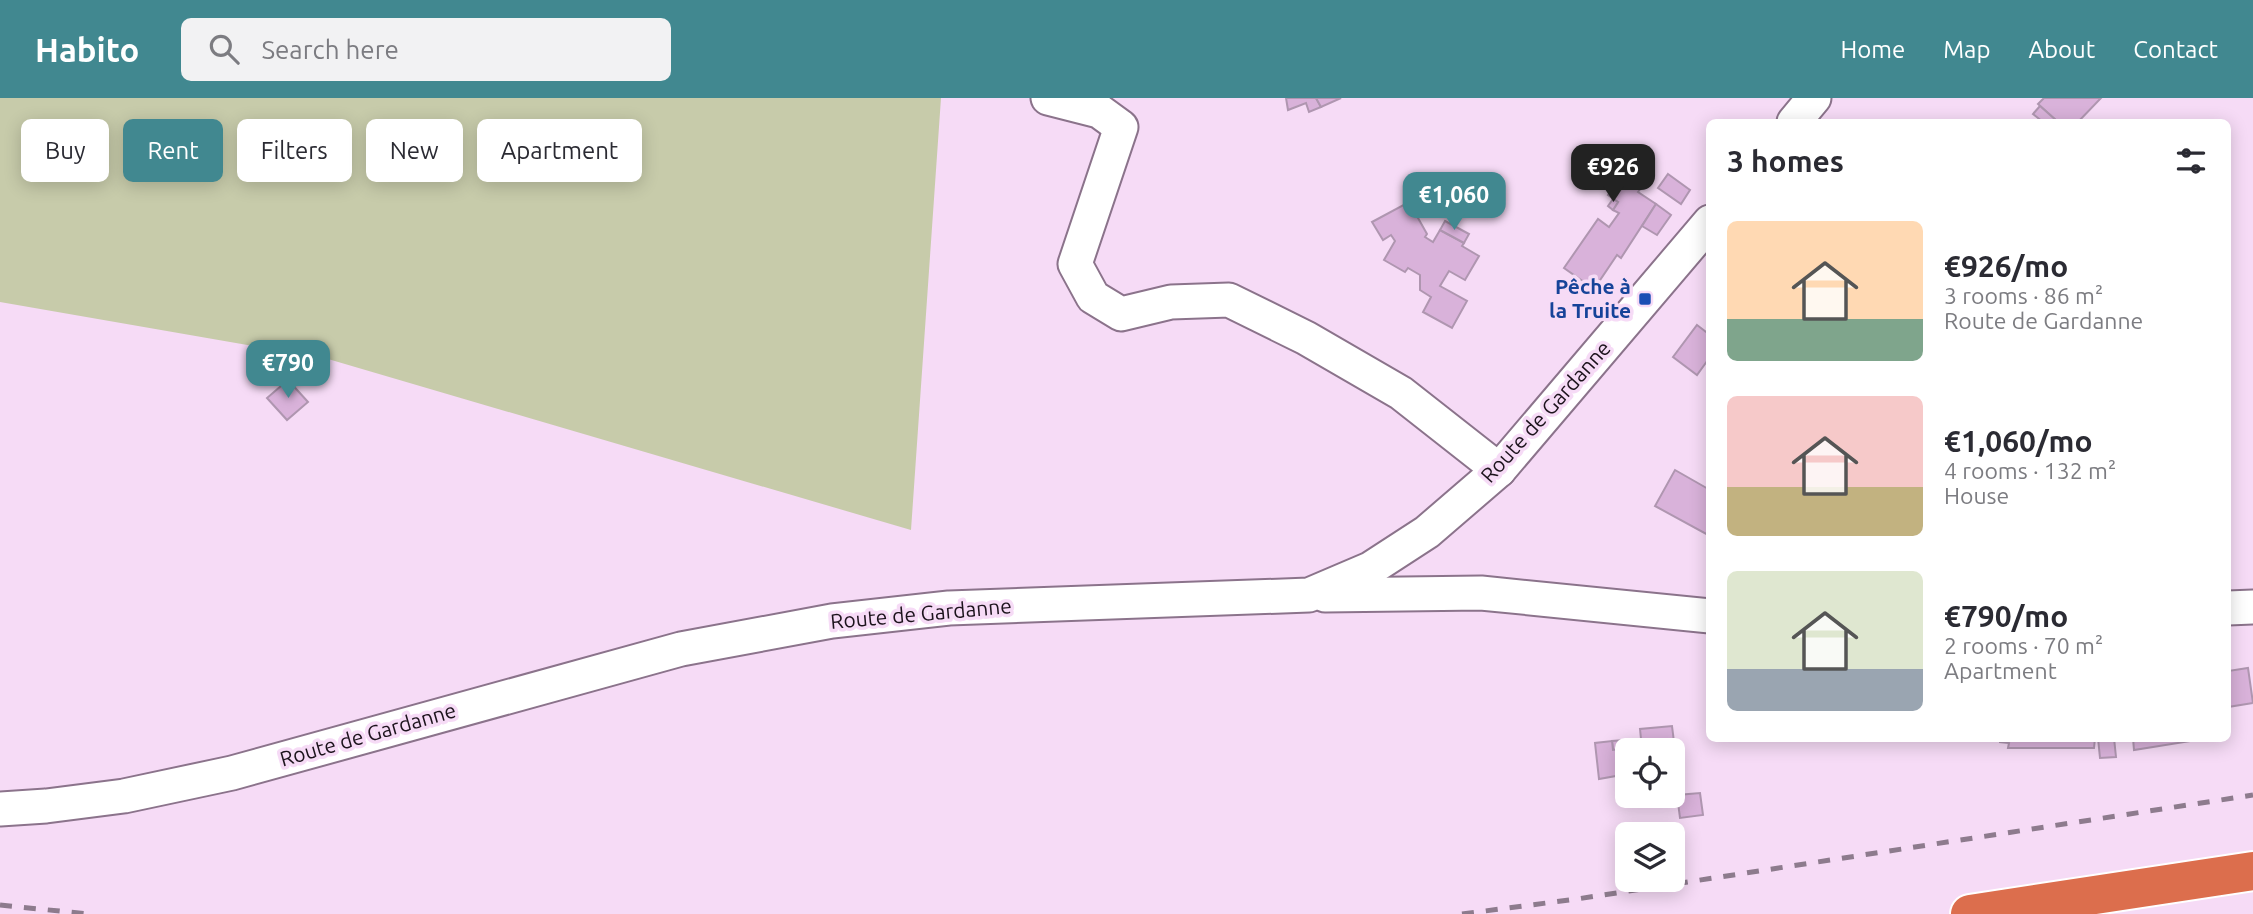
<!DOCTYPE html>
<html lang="en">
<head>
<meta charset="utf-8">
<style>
  :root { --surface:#fff; --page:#f2f2f3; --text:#2b2b33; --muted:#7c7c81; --accent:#418890 }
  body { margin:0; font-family:Ubuntu,sans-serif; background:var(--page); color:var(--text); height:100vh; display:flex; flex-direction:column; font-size:26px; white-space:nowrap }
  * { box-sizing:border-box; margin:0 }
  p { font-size:23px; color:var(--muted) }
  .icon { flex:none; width:38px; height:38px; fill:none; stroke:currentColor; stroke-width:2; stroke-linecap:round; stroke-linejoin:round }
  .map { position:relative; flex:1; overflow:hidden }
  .drawer { position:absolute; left:1706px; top:21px; width:525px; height:623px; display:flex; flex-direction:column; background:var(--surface); border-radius:10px; box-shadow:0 4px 18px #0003 }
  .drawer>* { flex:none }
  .guide { position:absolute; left:21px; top:21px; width:665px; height:63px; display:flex; gap:14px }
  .buttons { position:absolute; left:1615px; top:640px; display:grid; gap:14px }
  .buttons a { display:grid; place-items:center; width:70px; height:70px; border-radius:10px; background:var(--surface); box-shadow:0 4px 18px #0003; font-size:35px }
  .price { position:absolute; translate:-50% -60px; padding:0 16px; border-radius:14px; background:var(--accent); color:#fff; font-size:23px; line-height:46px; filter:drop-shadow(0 2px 4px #0008) }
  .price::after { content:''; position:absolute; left:50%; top:42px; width:21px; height:16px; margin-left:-10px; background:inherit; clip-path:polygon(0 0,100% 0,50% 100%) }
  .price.selected { background:#222; color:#fff }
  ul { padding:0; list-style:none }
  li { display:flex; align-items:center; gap:21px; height:175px; padding:0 21px }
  li span { display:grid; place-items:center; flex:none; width:196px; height:140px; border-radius:10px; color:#555 }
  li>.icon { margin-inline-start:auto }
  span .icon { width:84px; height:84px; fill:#fffc; stroke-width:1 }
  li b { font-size:30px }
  h2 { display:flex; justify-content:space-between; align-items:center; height:84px; padding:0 21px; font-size:30px }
  .tag { padding:0 24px; border-radius:10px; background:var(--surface); box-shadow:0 4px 18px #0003; font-size:24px; line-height:63px }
  .tag.selected { background:var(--accent); color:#fff }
  header { display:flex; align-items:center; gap:42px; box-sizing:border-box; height:98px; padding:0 35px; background:var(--accent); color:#fff }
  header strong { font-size:33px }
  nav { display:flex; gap:38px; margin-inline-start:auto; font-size:24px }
  .search { width:490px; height:63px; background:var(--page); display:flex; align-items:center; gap:18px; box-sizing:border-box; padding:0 24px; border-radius:10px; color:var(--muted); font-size:26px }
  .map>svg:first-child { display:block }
  .green { fill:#c7cbaa }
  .building { fill:#d9b2da; stroke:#af96b0; stroke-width:2 }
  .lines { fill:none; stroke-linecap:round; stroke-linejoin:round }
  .minor-casing { stroke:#8b738b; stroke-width:37 }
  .highway-casing { stroke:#fff; stroke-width:42 }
  .minor { stroke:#fff; stroke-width:33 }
  .highway { stroke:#dc6e4d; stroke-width:38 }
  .rail { stroke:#8d7b8d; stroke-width:5; stroke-dasharray:12 12; stroke-linecap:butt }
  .transit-dot { fill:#1a4fb4; stroke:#f6dbf6; stroke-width:2.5 }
  .labels { text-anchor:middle; stroke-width:7; stroke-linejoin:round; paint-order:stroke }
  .transit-label { font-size:21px; font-weight:bold; fill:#164399; stroke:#f6dbf6; text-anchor:end }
  .street-label { font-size:21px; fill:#1c131c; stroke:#f6dbf6 }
</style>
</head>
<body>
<header>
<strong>Habito</strong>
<div class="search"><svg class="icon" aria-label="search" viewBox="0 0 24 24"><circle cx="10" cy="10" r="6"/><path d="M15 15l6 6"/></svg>Search here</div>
<nav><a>Home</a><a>Map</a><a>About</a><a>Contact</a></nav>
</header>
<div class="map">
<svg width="2253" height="816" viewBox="0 0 2253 816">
  <rect width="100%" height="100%" fill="#f6dbf6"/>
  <polygon class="green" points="0,0 941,0 911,432 328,261 0,204"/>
  <g class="building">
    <polygon points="1286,0 1316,0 1321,9 1309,14 1306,5 1288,12"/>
    <polygon points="1316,0 1341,0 1321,9"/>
    <polygon points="2044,0 2101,0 2078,24 2058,24 2038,6"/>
    <polygon points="2040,8 2058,24 2043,24 2033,16"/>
    <polygon points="1629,66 1637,68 1636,75 1645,85 1642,89 1622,76"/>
    <polygon points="1622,76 1642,89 1638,94 1656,106 1621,160 1617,157 1594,191 1564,170 1598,121 1609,129 1619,115 1613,112 1618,104 1608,97"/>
    <polygon points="1668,76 1690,92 1681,106 1658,90"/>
    <polygon points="1613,101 1618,104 1613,112 1608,108"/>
    <polygon points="1409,104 1427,136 1425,139 1433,144 1440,132 1464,145 1462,148 1479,158 1465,182 1449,173 1440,188 1467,203 1452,230 1423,214 1431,199 1420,192 1420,177 1408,170 1405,174 1384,162 1395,143 1391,137 1383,142 1372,124"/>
    <polygon points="1656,106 1671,117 1657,137 1642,128"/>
    <polygon points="1445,123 1469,136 1464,145 1440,132"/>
    <polygon points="1697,227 1710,237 1710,259 1697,277 1673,259"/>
    <polygon points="288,282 308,304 287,322 267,300"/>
    <polygon points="1675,372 1710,392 1710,438 1655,408"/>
    <polygon points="2248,570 2253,605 2228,609 2228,573"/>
    <polygon points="1672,628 1674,644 1613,652 1612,643 1641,641 1640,631"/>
    <polygon points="2000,640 2095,640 2094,650 2008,650 2009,645 2000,644"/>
    <polygon points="2098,640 2114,640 2116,659 2100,660"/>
    <polygon points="2133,640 2197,640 2197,642 2134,652"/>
    <polygon points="1612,643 1613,652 1674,644 1681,697 1673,698 1673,653 1628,653 1628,698 1671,698 1620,705 1616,678 1599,681 1595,645"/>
    <polygon points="1700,695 1703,717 1680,720 1677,697"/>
  </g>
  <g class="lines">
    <g class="minor-casing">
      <g id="minor">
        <polyline points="1048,0 1099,13 1121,29 1075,166 1093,199 1121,216 1171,204 1229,202 1306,240 1401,295 1499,372"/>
        <polyline points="1794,24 1814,0"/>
        <polyline points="1325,497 1481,495 1710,518"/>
        <polyline points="2228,510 2253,509"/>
        <polyline points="0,711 46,708 124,698 232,675 681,551 832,523 949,510 1309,497 1370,471 1427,434 1499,372 1710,124"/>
      </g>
    </g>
    <g class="highway-casing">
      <polyline id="highway" points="1970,816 2253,773"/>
    </g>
    <use href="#minor" class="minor"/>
    <use href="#highway" class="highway"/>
    <g class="rail">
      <polyline points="0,807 88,816"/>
      <polyline points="1462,816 1577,801 2253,697"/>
    </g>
  </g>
  <rect class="transit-dot" x="1638" y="194" width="14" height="14" rx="3.5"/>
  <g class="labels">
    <g class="transit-label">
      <text x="1631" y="196">Pêche à<tspan x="1631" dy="24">la Truite</tspan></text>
    </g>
    <g class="street-label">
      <text transform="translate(1546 314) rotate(-48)" y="7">Route de Gardanne</text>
      <text transform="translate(921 516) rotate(-5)" y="7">Route de Gardanne</text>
      <text transform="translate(368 637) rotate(-16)" y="7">Route de Gardanne</text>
    </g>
  </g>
</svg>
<div class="buttons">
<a><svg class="icon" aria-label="locate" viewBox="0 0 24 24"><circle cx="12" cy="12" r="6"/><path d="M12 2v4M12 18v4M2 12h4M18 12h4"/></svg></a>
<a><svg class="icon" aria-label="layers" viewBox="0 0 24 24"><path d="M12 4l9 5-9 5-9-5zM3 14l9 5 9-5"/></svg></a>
</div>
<b class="price selected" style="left:1613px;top:106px">€926</b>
<b class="price" style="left:1454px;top:134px">€1,060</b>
<b class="price" style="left:288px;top:302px">€790</b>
<div class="guide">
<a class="tag">Buy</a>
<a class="tag selected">Rent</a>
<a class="tag">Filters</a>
<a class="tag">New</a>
<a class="tag">Apartment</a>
</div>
<section class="drawer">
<h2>3 homes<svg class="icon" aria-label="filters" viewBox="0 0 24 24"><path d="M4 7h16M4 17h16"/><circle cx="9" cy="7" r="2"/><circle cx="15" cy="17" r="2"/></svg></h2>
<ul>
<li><span style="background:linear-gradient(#ffd9b3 70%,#7fa58c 0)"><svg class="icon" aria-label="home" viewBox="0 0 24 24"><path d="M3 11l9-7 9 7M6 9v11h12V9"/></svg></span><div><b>€926/mo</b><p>3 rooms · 86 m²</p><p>Route de Gardanne</p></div></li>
<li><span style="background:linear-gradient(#f6c9c9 65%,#c2b280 0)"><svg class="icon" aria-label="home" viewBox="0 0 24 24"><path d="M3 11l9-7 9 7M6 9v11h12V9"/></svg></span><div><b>€1,060/mo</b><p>4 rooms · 132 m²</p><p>House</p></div></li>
<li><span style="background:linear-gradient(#dfe7d0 70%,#9aa5b1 0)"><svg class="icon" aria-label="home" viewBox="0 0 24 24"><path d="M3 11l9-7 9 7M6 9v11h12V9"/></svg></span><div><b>€790/mo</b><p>2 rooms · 70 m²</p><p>Apartment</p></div></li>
</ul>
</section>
</div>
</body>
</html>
